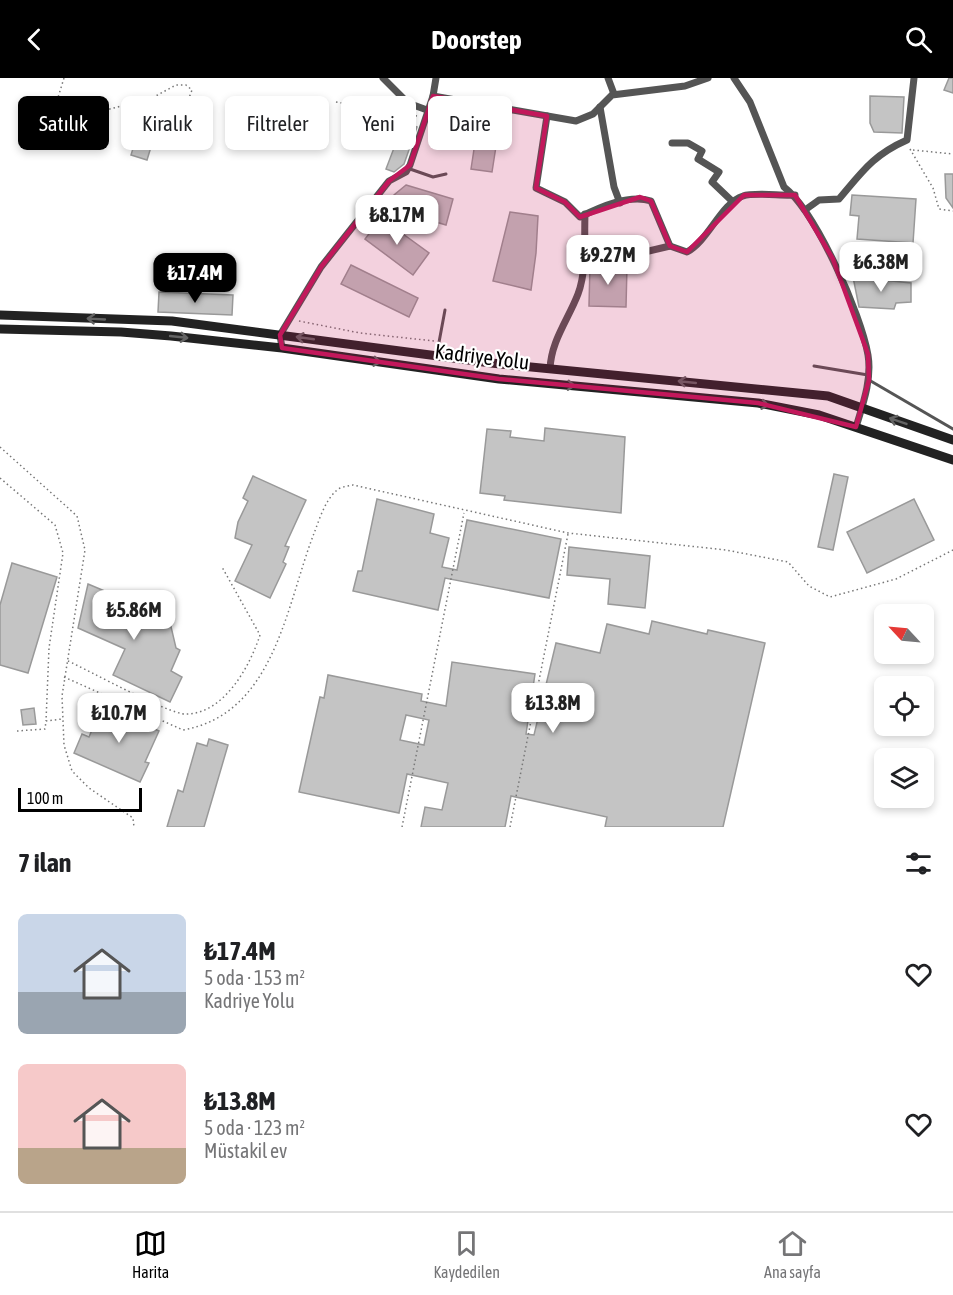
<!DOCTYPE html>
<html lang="tr">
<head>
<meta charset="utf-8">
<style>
  :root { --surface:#fff; --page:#f2f2f2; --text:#202124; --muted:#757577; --line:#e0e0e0; --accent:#000 }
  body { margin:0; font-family:"Asap Condensed",sans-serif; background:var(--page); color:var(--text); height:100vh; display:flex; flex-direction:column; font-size:22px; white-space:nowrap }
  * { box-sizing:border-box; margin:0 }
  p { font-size:20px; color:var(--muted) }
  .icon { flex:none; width:33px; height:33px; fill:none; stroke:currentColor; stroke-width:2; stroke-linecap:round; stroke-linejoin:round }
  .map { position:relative; height:749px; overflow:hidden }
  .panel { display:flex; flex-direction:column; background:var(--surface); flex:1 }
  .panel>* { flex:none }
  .hud { position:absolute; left:18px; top:18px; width:600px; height:54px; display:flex; gap:12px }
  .needle { width:39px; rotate:296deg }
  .controls { position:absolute; left:874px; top:526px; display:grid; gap:12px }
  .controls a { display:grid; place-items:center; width:60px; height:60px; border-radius:9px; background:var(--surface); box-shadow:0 3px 9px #0003; font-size:30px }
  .scale { position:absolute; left:18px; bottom:15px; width:124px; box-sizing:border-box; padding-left:6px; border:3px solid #000; border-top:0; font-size:16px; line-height:21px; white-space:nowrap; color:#000; -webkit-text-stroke:4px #fff; paint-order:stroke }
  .price { position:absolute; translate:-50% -51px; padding:0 14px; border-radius:12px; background:#fff; color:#222; font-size:20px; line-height:39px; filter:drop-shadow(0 2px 3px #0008) }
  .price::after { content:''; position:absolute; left:50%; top:36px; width:18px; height:14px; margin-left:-9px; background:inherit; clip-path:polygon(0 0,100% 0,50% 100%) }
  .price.current { background:var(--accent); color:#fff }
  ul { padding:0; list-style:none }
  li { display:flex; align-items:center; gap:18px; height:150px; padding:0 18px }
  li span { display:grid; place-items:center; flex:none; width:168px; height:120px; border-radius:9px; color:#555 }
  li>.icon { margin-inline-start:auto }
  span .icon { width:72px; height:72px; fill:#fffc; stroke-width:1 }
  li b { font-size:26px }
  h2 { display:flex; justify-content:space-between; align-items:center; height:72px; padding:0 18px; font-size:26px }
  .tag { padding:0 21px; border-radius:9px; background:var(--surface); box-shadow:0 3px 9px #0003; font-size:21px; line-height:54px }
  .tag.current { background:var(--accent); color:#fff }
  header { display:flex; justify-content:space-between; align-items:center; height:78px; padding:0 18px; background:var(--accent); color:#fff; font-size:27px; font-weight:700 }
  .dock { display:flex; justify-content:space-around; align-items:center; height:84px; border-top:2px solid var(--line); background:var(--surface); font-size:16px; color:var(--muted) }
  .dock a { display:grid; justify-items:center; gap:3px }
  .dock .current { color:var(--accent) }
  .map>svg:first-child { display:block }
  .building { fill:#c4c4c4; stroke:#999; stroke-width:1.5; fill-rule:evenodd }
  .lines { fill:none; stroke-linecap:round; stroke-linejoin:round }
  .path { stroke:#777; stroke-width:1.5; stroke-dasharray:1.5 3; stroke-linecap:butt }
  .service { stroke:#555; stroke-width:3 }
  .minor { stroke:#555; stroke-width:7 }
  .secondary { stroke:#222; stroke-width:9 }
  .oneway { stroke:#646464 }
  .marked { fill:#c2185b; fill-opacity:0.2; stroke:#c2185b; stroke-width:4.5; stroke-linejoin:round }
  .labels { text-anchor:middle; stroke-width:4.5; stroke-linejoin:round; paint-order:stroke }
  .street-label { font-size:21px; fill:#000; stroke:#fff }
</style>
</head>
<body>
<header><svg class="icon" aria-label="back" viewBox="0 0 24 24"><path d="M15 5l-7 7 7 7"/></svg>Doorstep<svg class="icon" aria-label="search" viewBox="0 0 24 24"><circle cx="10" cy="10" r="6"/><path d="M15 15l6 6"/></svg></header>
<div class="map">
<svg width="953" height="749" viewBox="0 0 953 749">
  <rect width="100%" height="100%" fill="#fff"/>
  <g class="building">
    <polygon points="949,0 953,0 953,15 944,12"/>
    <polygon points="870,18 904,19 902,55 874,54 870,45"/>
    <polygon points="480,32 501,36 492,94 471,91"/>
    <polygon points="383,36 417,49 404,86 394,94 386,91 394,70 372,61"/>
    <polygon points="135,64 151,69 147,82 131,77"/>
    <polygon points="945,96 953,96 953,130 946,120"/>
    <polygon points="406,107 453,121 446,147 389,130 394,117"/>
    <polygon points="852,117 916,121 913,165 857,161 859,138 850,137"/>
    <polygon points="510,134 538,138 536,175 531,212 493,203"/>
    <polygon points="381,140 429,175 413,197 365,161"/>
    <polygon points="351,187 418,220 409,239 341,206"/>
    <polygon points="590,187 627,188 626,229 589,228"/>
    <polygon points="853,199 911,205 911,224 896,225 894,231 859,229"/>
    <polygon points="159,214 233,217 232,237 158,234"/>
    <polygon points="545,350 625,359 621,435 504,422 505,418 480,415 487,351 511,353 510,359 544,363"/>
    <polygon points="834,396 848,399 833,472 818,469"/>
    <polygon points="253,398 306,422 285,468 289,469 283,484 286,486 270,520 235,503 252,467 235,460 238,444 248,423 243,420"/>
    <polygon points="377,421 434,436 430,455 449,460 442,489 457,492 467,442 561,461 549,520 445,500 438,532 353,513 358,493 362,493"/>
    <polygon points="914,421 934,462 867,495 847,454"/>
    <polygon points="569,469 650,478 645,530 608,526 610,501 567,497"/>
    <polygon points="12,485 57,499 28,595 0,587 0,527"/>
    <polygon points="88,506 169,540 176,570 180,572 171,593 182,599 170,624 113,597 125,571 78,550"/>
    <path d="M652,543L707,556L708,552L765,565L723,749H605L607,739L511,718L505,749H421L425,729L442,732L448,705L407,696L399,735L299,714L320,619L324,620L328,597L422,616L421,623L446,628L452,584L535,596L526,656L534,657L556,565L600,575L607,546L649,556ZM406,637L429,642L424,667L400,662Z"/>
    <polygon points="102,628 159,653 145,684 149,685 140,704 74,675 82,656 89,659"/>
    <polygon points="34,630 36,646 23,647 21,632"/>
    <polygon points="209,661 228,667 204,749 167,749 178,712 183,714 197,665 207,668"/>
  </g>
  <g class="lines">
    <g class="path">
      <polyline points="64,0 56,26 60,34 68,42 152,20 176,7 186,7 192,12 186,28 163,50"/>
      <polyline points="336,24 417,38"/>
      <polyline points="910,71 933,110 939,131 953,133"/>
      <polyline points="913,72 953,76"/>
      <polyline points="299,243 360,255 434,263"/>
      <polyline points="0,369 77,438 85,472 62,618 64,667 72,693 89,710 133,740 134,749"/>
      <polyline points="0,400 55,447 63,475 49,570 46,643"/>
      <path d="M68,583C88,592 170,637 186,636C224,636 250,588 260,557L222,489"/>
      <path d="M64,599L183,652C274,636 286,529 313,458C319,443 324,424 336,413C339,409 348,408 353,407L568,455L726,472L788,484L809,508L830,519L896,501L953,472"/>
      <polyline points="17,653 45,651 46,643 62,641"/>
      <polyline points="402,749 464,435"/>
      <polyline points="510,749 568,456"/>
    </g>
    <g class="service">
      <polyline points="410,91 433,99 446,96"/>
      <polyline points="437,275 445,232"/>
      <polyline points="814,288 868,297"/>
      <polyline points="869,302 953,351"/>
    </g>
    <g class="minor">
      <polyline points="383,0 408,25 427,32"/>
      <polyline points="608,0 614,16"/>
      <path d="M734,0L750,24L784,109C816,134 861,236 868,277C872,301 863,326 856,349"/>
      <polyline points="433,18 576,43 593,36 612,17 685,8 708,0"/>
      <polyline points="600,29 614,109 620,125"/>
      <path d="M547,38L536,110L565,124L580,139C600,129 629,116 651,123L670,168"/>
      <polyline points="672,65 688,65 702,73 698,81 719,94 712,104 733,124"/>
      <path d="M805,132L819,122L839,121C862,94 873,77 907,62L914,0"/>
      <path d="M613,175L628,178L670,168L687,174C709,162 721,125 743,118C754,114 782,118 795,117"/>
      <polyline points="282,270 280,257 321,189 389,103 406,94 410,87 433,18 436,0"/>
      <path d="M550,291C551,263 568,242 578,216C587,192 584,162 585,136"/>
    </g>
    <g class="secondary">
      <polyline points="0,237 172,243 491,285 828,318 953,362"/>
      <polyline points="0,251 121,254 171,258 282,270 499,301 758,325 819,337 953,382"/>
    </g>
  </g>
  <defs><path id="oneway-shaft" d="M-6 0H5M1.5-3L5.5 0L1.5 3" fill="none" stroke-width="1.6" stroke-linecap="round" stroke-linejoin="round" transform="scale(1.5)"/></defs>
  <g class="oneway">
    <use href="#oneway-shaft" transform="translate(96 241) rotate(-177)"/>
    <use href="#oneway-shaft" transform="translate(179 259) rotate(6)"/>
    <use href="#oneway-shaft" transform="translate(305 260) rotate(-172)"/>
    <use href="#oneway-shaft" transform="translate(372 283) rotate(8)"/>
    <use href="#oneway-shaft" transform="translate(687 304) rotate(-174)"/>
    <use href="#oneway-shaft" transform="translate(566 307) rotate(5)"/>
    <use href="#oneway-shaft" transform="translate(760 326) rotate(9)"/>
    <use href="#oneway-shaft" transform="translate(898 343) rotate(-161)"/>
  </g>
  <path class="marked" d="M433,18L547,38L536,110L565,124L580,139L640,119L651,123L670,168L687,174L744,117H795L833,181L868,276L869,302L856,349L758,325L499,301L282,270L280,257L321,189L389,103L410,87Z"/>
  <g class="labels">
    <g class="street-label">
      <text transform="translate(482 279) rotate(7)" y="7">Kadriye Yolu</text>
    </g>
  </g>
</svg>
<div class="controls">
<a><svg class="needle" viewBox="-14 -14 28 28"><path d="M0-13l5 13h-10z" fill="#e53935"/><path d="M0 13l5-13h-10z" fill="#757577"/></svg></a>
<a><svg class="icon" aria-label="locate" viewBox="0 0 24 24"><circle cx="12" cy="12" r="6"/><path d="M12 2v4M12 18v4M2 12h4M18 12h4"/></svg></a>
<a><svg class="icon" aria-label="layers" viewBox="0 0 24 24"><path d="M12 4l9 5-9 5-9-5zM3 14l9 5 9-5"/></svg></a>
</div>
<div class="scale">100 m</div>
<b class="price" style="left:397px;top:168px">₺8.17M</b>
<b class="price" style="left:608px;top:208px">₺9.27M</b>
<b class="price" style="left:881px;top:215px">₺6.38M</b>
<b class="price current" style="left:195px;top:226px">₺17.4M</b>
<b class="price" style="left:134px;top:563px">₺5.86M</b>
<b class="price" style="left:553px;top:656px">₺13.8M</b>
<b class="price" style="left:119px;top:666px">₺10.7M</b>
<div class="hud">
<a class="tag current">Satılık</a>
<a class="tag">Kiralık</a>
<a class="tag">Filtreler</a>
<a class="tag">Yeni</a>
<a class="tag">Daire</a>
</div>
</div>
<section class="panel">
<h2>7 ilan<svg class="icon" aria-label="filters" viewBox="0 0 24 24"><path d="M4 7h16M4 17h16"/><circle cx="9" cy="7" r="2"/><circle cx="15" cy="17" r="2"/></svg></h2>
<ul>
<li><span style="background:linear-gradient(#c9d6e8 65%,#9aa5b1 0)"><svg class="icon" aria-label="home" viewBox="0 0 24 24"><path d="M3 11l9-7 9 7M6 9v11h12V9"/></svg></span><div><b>₺17.4M</b><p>5 oda · 153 m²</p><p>Kadriye Yolu</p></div><svg class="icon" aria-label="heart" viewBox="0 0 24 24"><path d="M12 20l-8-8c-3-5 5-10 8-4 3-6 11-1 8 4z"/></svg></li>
<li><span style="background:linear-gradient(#f6c9c9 70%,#b9a48a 0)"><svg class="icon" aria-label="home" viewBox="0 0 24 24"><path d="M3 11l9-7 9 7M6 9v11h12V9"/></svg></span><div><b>₺13.8M</b><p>5 oda · 123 m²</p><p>Müstakil ev</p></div><svg class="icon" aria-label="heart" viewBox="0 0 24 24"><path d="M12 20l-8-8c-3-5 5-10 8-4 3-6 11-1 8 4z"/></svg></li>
</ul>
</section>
<nav class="dock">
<a class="current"><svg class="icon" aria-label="map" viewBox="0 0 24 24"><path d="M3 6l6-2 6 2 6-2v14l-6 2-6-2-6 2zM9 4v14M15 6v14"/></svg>Harita</a>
<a><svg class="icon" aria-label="saved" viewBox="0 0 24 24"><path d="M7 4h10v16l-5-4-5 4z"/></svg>Kaydedilen</a>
<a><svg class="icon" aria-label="home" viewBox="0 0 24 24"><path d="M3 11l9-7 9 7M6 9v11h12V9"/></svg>Ana sayfa</a>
</nav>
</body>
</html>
